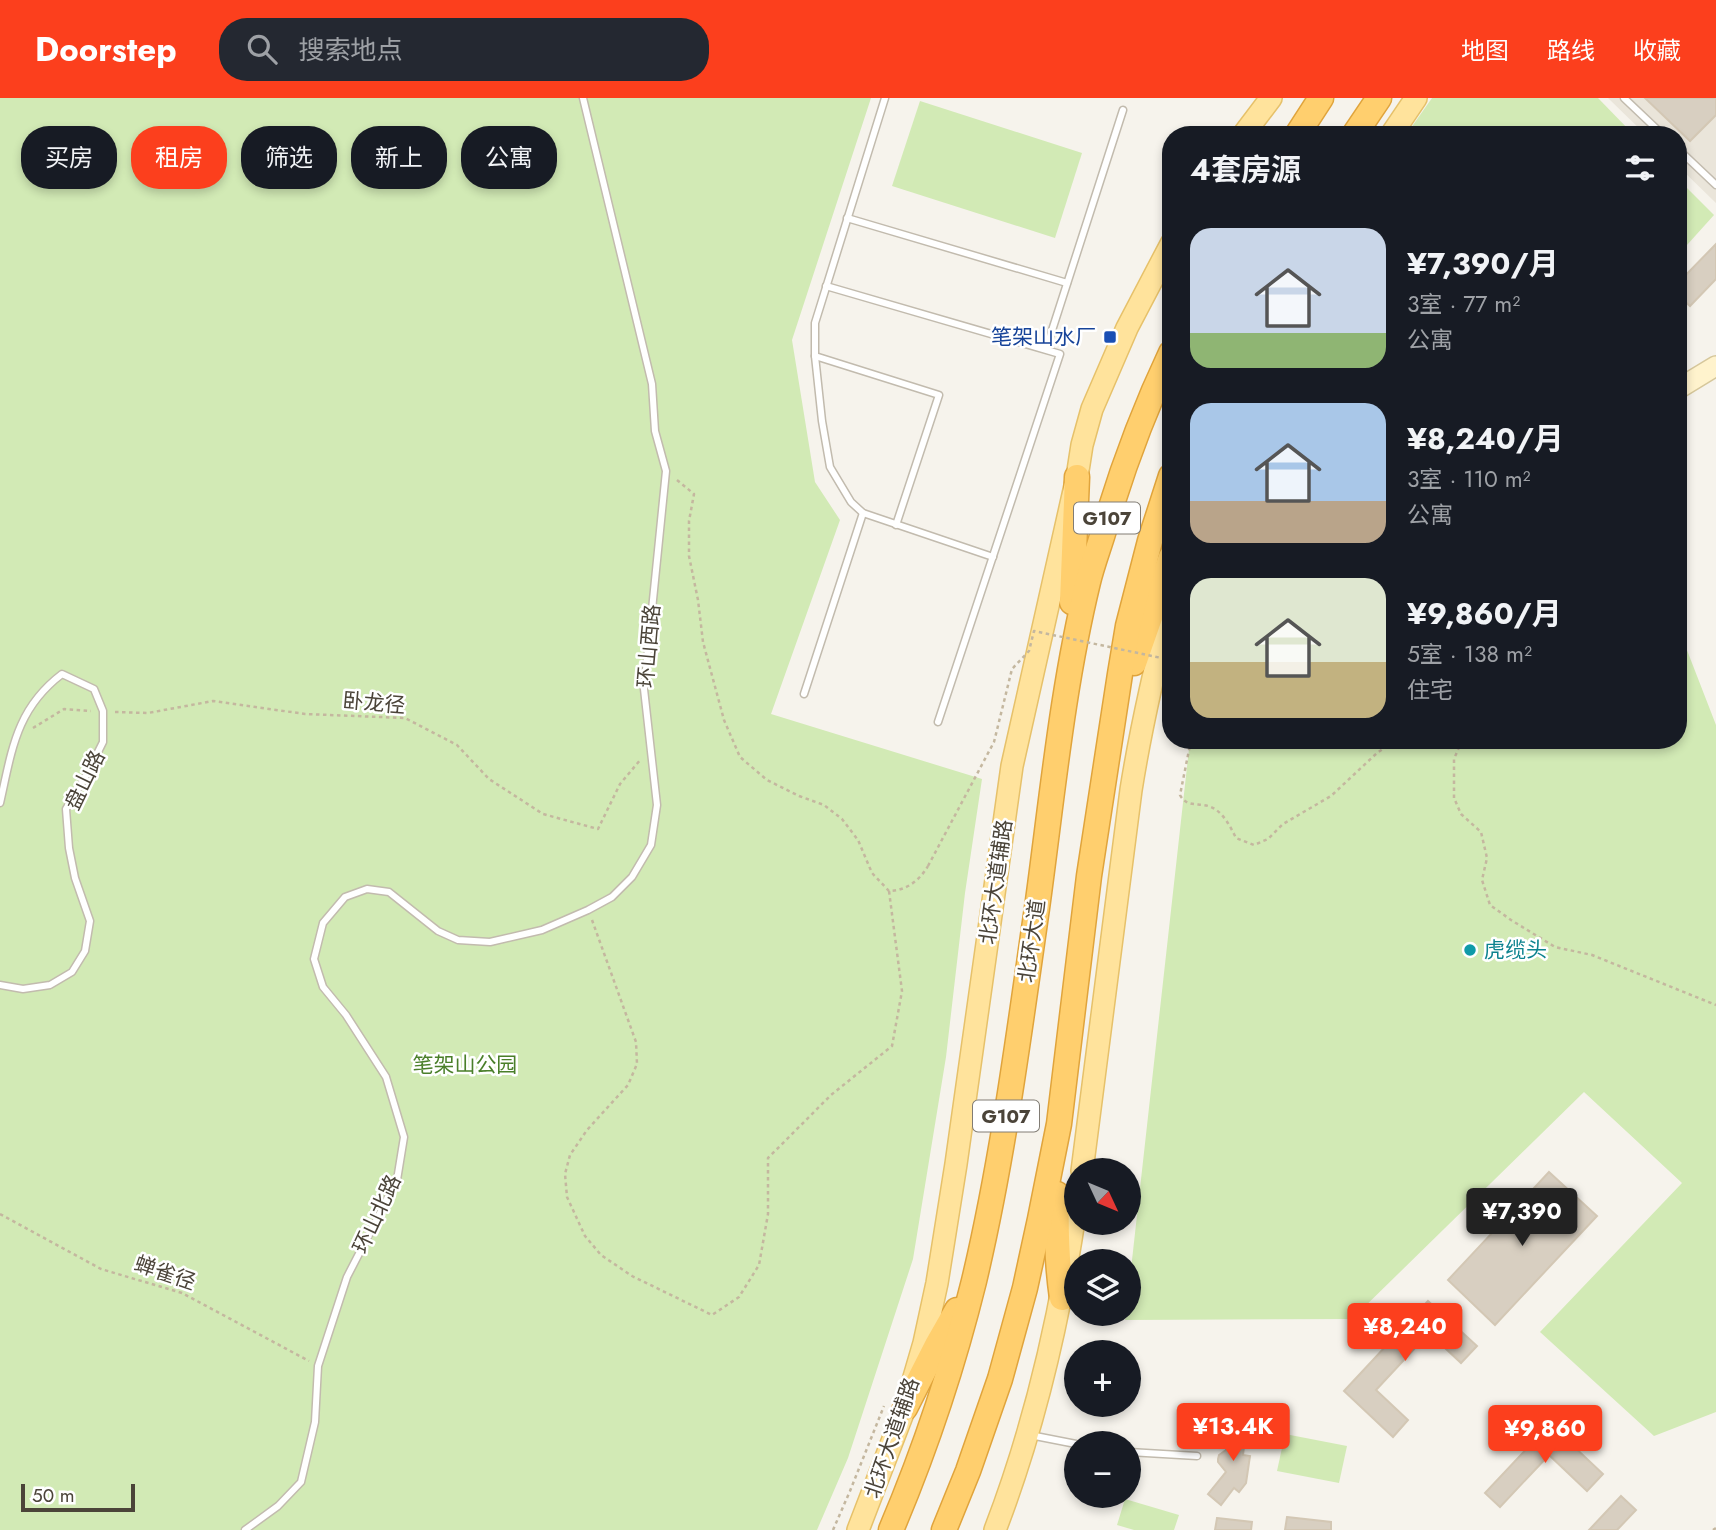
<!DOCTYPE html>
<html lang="zh">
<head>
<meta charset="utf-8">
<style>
  :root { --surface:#171b24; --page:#242831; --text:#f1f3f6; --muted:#9ea1a6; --accent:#fc3f1d }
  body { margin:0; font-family:Jost,"Noto Sans SC",sans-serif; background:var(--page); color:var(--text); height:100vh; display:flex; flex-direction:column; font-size:26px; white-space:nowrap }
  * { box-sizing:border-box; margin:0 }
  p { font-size:23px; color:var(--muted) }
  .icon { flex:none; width:38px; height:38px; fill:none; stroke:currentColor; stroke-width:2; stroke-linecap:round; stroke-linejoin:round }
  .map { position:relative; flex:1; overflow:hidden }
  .panel { position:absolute; left:1162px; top:28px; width:525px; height:623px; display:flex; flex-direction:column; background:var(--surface); border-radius:28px; box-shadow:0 4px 10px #0003 }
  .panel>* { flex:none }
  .hud { position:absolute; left:21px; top:28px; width:665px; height:63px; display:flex; gap:14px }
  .needle { width:46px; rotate:134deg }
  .fabs { position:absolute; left:1064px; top:1060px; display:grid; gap:14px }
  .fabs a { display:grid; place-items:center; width:77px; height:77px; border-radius:50%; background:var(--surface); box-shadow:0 4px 10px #0003; font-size:35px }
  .scale { position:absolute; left:21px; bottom:18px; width:114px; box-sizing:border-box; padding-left:7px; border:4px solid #4b4439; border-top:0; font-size:19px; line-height:24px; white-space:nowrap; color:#4b4439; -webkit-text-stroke:5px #fff; paint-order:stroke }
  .price { position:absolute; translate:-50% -60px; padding:0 16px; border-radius:7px; background:var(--accent); color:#fff; font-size:23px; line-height:46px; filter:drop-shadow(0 2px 4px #0008) }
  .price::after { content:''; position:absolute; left:50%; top:42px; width:21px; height:16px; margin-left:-10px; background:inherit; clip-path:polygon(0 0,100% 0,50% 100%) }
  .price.selected { background:#222; color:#fff }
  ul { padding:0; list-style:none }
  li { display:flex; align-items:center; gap:21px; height:175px; padding:0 28px }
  li span { display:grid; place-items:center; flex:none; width:196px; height:140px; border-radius:21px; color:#555 }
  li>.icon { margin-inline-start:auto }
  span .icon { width:84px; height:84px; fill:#fffc; stroke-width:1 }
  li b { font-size:30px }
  h2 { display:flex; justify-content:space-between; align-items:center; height:84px; padding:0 28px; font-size:30px }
  .pill { padding:0 24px; border-radius:28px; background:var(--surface); box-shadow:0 4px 10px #0003; font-size:24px; line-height:63px }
  .pill.selected { background:var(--accent); color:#fff }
  header { display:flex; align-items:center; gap:42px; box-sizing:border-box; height:98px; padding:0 35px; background:var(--accent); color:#fff }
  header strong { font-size:33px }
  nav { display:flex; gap:38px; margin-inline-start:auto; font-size:24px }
  .search { width:490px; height:63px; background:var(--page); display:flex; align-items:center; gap:18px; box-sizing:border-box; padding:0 24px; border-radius:28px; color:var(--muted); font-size:26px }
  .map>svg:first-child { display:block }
  .residential { fill:#eae5da }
  .green { fill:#d2eab5 }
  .building { fill:#d8cfc1; stroke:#d3c7b4; stroke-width:2 }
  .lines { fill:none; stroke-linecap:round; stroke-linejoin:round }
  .lane-casing { stroke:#c2bbae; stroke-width:9 }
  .secondary-casing { stroke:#d6c79b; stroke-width:22 }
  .primary-casing { stroke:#e6c16a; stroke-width:24 }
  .highway-casing { stroke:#e0a43c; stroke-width:27 }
  .path { stroke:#c4b79f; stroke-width:2.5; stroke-dasharray:3.5 3.5; stroke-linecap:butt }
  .lane { stroke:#fff; stroke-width:6 }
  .secondary { stroke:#fff3cd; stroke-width:19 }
  .primary { stroke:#ffe39c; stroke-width:21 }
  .highway { stroke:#ffcf6e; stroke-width:24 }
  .path-bridge { stroke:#c4b79f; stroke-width:2.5; stroke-dasharray:3.5 3.5; stroke-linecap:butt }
  .transit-dot { fill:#1a4fb4; stroke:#fff; stroke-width:2.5 }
  .culture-dot { fill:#0f9aa8; stroke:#fff; stroke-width:2.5 }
  .labels { text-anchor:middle; stroke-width:5; stroke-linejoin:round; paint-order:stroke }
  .shield { fill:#fff; stroke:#817c74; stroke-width:2 }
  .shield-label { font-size:19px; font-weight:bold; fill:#4b4439 }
  .transit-label { font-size:21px; fill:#164399; stroke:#fff; text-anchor:end }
  .street-label { font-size:21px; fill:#4b4439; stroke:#fff }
  .culture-label { font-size:21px; fill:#0d838f; stroke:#fff; text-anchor:start }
  .park-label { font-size:21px; fill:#4a7f2a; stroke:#fff }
</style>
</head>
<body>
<header>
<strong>Doorstep</strong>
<div class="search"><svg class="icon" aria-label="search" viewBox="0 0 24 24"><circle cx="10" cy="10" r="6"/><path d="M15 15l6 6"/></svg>搜索地点</div>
<nav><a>地图</a><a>路线</a><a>收藏</a></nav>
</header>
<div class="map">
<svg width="1716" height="1432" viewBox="0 0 1716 1432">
  <rect width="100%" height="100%" fill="#f6f3ec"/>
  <polygon class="residential" points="1608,0 1716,0 1716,105 1678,68 1678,37 1646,37"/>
  <g class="green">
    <polygon points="0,0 871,0 792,242 815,384 840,422 771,616 982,681 965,795 946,959 913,1161 848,1360 817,1432 0,1432"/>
    <polygon points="1432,0 1598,0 1634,37 1406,37"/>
    <polygon points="920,3 1082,55 1055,140 892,88"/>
    <polygon points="1678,81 1714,117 1678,157"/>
    <polygon points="1678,519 1685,547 1716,627 1716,1314 1654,1338 1540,1234 1682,1085 1584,994 1352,1221 1125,1222 1126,1216 1129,1216 1129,1189 1190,642 1678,642"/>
    <polygon points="1285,1336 1347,1348 1339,1385 1277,1373"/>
    <polygon points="1125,1401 1179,1417 1174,1432 1134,1432 1117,1427"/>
  </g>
  <g class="building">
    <polygon points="1645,0 1716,0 1716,17 1690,43"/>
    <polygon points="1716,146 1716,181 1690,208 1678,197 1678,185"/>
    <polygon points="1549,1074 1597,1118 1495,1227 1448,1182"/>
    <polygon points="1428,1203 1477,1248 1461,1265 1429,1235 1376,1292 1408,1322 1393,1339 1344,1293"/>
    <polygon points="1229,1322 1247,1324 1243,1357 1250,1358 1246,1385 1239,1394 1234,1390 1221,1407 1208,1396 1226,1374 1218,1364 1218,1361 1219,1357 1226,1352"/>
    <polygon points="1550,1326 1603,1376 1587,1393 1549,1357 1500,1409 1485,1395"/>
    <polygon points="1621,1398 1636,1412 1617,1432 1589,1432"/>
    <polygon points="1287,1419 1331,1424 1331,1432 1285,1432"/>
    <polygon points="1217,1420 1252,1424 1251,1432 1215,1432"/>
  </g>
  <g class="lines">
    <g class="lane-casing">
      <g id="lane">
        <polyline points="885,0 815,225 815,258 822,323 830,369 851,404 863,415 993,459"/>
        <polyline points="1624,0 1663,37"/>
        <polyline points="1678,51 1716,87"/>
        <polyline points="847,120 1067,185"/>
        <polyline points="826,188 1060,256 938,624"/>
        <polyline points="1046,251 1123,12"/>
        <polyline points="815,258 939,297 896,427"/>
        <polyline points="804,596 863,415"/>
        <path d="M0,705C12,652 16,611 62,576L94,591L103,613V644L87,676L66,711L69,750L75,780L90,823L85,853L72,874L50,887L23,891L0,887"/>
        <polyline points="1030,1337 1076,1346"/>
        <polyline points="1129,1354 1197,1358"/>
        <polyline points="245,1432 278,1408 301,1384 315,1324 318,1268 347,1179 397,1082 404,1039 386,979 346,917 323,889 314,861 323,825 345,799 367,791 389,794 438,833 458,842 490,844 542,832 588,812 612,799 632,779 651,747 657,707 644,591 666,373 655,333 652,286 583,0"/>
      </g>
    </g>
    <g class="secondary-casing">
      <polyline id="secondary" points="1678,291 1716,268"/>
    </g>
    <g class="primary-casing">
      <g id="primary">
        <polyline points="1243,37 1271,0"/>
        <polyline points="1391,37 1416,0"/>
        <path d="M1082,1073L1131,692C1141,629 1155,568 1171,506"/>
        <polyline points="858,1432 905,1310 924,1245 937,1185 956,1066 1012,668 1077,379 1082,347 1092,311 1127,230 1171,146"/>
        <path d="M995,1432C1035,1328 1060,1219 1076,1109"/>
      </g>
    </g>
    <g class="highway-casing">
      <g id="highway">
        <polyline points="1297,37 1321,0"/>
        <polyline points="1354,37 1379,0"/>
        <polyline points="1072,504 1077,379"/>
        <polyline points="1134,565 1171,459"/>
        <path d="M1057,1096C1056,1131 1057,1165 1062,1200"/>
        <polyline points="905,1310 937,1247 957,1212"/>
        <path d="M891,1432C925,1352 953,1268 974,1183C1003,1061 1019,935 1037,810C1052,701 1062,591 1088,484C1092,467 1099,449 1104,432C1122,371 1144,312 1171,255"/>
        <polyline points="944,1432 968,1373 1000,1281 1025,1190 1040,1121 1059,1026 1089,778 1120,576 1128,528 1150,443 1171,378"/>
      </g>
    </g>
    <g class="path">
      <path d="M677,382L694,396L689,423V458L698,502L703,544L724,622L740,659L767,682L799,698L824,707L842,721L858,742L872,775L889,793C906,793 920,782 928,768"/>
      <polyline points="115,614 148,615 213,603 305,616 405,620 457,647 489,681 543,716 598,731 620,686 641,661"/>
      <polyline points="1169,624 1171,616"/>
      <polyline points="33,630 64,611 91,613"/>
      <path d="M1191,642L1180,697C1187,710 1199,704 1211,709C1223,714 1230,728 1236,740L1254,747L1268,741L1283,726L1331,698L1377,655L1395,642"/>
      <polyline points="1462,642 1454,661 1454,700 1461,716 1481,734 1487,760 1482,782 1490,807 1511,822 1555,849 1592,857 1716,907"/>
      <polyline points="592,822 636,944 637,966 628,987 587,1032 570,1057 565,1076 567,1099 585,1138 601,1157 632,1178 712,1217 739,1199 759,1167 768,1116 768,1060 831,997 892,948 902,893 889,793"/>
      <polyline points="0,1116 101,1171 182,1195 309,1263"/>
      <polyline points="833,1432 850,1393 884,1308"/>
      <polyline points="1713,1432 1716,1430"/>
    </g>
    <use href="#lane" class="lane"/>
    <use href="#secondary" class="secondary"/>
    <use href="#primary" class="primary"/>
    <use href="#highway" class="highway"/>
    <polyline class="path-bridge" points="928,768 994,644 1012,571 1029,553 1034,533 1171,562"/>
  </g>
  <rect class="transit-dot" x="1103" y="232" width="14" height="14" rx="3.5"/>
  <circle class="culture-dot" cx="1470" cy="852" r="7"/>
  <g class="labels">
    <g class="shield">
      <rect x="1074" y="404.5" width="66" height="31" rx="5"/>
      <rect x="973" y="1002.5" width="66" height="31" rx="5"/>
    </g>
    <g class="shield-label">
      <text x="1107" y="427">G107</text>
      <text x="1006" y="1025">G107</text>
    </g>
    <g class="transit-label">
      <text x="1096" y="246">笔架山水厂</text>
    </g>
    <g class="street-label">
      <text transform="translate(649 548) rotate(-85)" y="7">环山西路</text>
      <text transform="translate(374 605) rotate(5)" y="7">卧龙径</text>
      <text transform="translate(85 682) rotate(-64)" y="7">盘山路</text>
      <text transform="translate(996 784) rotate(-82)" y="7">北环大道辅路</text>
      <text transform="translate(1032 843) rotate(-82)" y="7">北环大道</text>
      <text transform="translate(377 1116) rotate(-65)" y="7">环山北路</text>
      <text transform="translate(165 1175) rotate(19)" y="7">蝉雀径</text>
      <text transform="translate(892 1340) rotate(-71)" y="7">北环大道辅路</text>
    </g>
    <g class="culture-label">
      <text x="1484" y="859">虎缆头</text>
    </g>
    <g class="park-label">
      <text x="465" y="974">笔架山公园</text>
    </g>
  </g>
</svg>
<div class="fabs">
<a><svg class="needle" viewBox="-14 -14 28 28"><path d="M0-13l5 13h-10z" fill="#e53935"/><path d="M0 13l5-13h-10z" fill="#9ea1a6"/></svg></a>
<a><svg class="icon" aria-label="layers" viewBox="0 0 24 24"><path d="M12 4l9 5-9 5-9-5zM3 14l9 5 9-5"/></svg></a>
<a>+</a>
<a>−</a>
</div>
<div class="scale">50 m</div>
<b class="price selected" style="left:1522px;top:1150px">¥7,390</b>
<b class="price" style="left:1405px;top:1265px">¥8,240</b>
<b class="price" style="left:1233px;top:1365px">¥13.4K</b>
<b class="price" style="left:1545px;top:1367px">¥9,860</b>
<div class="hud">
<a class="pill">买房</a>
<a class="pill selected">租房</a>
<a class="pill">筛选</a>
<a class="pill">新上</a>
<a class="pill">公寓</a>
</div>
<section class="panel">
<h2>4套房源<svg class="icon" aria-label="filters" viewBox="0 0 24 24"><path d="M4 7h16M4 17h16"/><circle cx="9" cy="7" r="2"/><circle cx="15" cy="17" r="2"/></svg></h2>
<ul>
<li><span style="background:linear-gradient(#c9d6e8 75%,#8fb573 0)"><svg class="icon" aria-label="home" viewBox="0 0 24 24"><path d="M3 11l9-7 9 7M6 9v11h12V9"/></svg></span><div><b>¥7,390/月</b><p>3室 · 77 m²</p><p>公寓</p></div></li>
<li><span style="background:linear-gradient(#a9c7e8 70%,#b9a48a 0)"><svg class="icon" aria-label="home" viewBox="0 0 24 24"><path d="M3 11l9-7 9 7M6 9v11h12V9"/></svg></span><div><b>¥8,240/月</b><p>3室 · 110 m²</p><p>公寓</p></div></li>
<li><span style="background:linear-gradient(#dfe7d0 60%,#c2b280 0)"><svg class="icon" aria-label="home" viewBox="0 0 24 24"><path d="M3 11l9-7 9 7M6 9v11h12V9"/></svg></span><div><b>¥9,860/月</b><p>5室 · 138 m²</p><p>住宅</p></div></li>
</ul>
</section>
</div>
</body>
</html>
